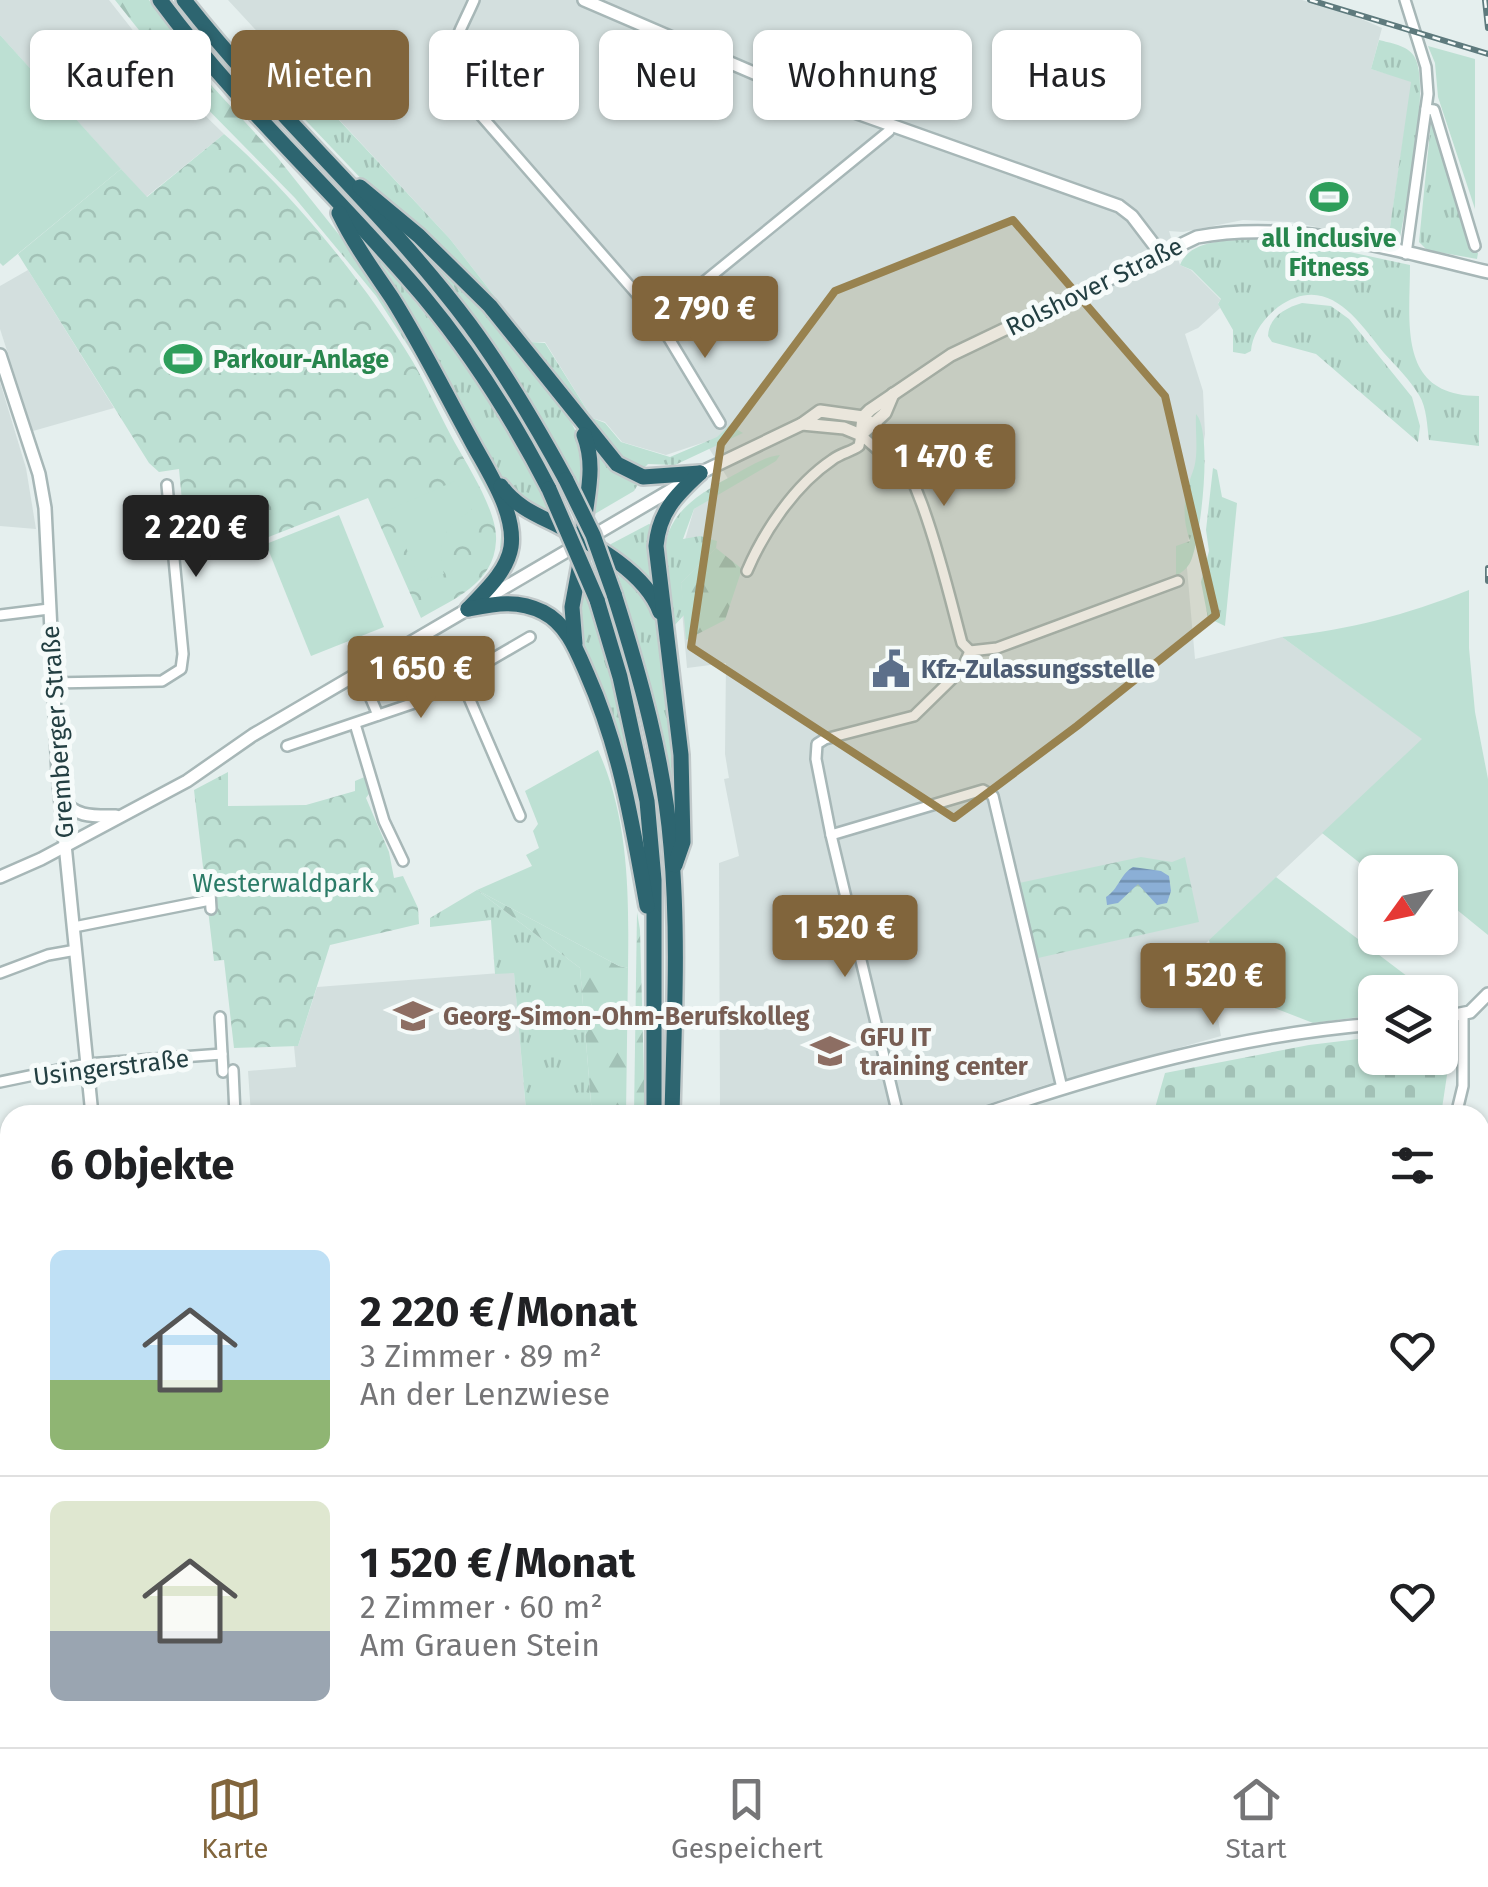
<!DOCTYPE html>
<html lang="de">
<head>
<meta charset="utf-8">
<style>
  :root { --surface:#fff; --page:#f2f2f2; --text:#202124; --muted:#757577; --line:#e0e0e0; --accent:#81653c }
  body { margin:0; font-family:"Fira Sans",sans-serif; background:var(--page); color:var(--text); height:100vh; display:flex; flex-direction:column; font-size:38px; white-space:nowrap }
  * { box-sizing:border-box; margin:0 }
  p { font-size:32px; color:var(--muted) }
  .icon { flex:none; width:55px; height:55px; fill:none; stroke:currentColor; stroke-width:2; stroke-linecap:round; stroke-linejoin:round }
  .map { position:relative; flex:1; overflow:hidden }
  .panel { position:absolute; left:0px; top:1105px; width:1490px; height:642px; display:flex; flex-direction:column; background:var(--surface); border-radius:30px 30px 0 0; box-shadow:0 2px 8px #0004 }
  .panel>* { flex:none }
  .top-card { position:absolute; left:30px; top:30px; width:1430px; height:90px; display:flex; gap:20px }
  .needle { width:65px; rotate:237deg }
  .fabs { position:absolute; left:1358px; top:855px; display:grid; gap:20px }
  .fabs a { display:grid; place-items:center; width:100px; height:100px; border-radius:15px; background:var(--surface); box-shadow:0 2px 8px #0004; font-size:50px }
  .price { position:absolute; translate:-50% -85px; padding:0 22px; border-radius:10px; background:var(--accent); color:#fff; font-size:32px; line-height:65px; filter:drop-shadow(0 2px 5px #0008) }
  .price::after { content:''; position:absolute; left:50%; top:60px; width:30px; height:22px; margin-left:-15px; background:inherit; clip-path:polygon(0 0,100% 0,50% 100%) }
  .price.on { background:#222; color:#fff }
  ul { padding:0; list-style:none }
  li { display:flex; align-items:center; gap:30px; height:250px; padding:0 50px }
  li+li { border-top:2px solid var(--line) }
  li span { display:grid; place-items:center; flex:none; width:280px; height:200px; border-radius:15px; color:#555 }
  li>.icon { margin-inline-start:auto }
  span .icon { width:120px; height:120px; fill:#fffc; stroke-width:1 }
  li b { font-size:42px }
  h2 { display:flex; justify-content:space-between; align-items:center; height:120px; padding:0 50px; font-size:42px }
  .chip { padding:0 35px; border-radius:15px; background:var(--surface); box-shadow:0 2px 8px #0004; font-size:35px; line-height:90px }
  .chip.on { background:var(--accent); color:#fff }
  .dock { display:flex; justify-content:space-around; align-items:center; height:140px; border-top:2px solid var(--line); background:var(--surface); font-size:28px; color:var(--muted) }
  .dock a { display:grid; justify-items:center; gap:5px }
  .dock .on { color:var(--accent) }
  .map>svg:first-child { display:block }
  .built { fill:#d3dfde }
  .grass { fill:url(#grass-tufts) }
  .forest { fill:url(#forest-firs) }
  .cemetery { fill:url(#cemetery-stones) }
  .park { fill:url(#park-crowns) }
  .garden { fill:#bde0d3 }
  .water { fill:url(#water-rules) }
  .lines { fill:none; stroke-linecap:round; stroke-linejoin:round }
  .minor-casing { stroke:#a7b7b7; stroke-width:14 }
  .tertiary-casing { stroke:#a7b7b7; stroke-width:16 }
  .trunk-casing { stroke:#c1c9ca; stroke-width:20 }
  .motorway-casing { stroke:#c1c9ca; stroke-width:20 }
  .minor { stroke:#fff; stroke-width:9 }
  .tertiary { stroke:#fff; stroke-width:11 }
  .trunk { stroke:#4a828b; stroke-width:15 }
  .motorway { stroke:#2d6570; stroke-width:15 }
  .rail-casing { stroke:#5e7a7d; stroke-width:6 }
  .rail { stroke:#f6fbfa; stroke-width:2.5; stroke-dasharray:8; stroke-linecap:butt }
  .motorway-bridge-casing { stroke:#c1c9ca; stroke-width:20; stroke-linecap:butt }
  .motorway-bridge { stroke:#2d6570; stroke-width:15 }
  .marked { fill:#98824f; fill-opacity:0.2; stroke:#98824f; stroke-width:8; stroke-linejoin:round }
  .labels { text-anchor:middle; stroke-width:10; stroke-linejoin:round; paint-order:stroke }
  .leisure-label { font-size:25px; font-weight:bold; fill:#27864d; stroke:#f6fbfa }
  .street-label { font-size:25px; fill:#233f42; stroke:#f6fbfa }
  .service-label { font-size:25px; font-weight:bold; fill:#4e5e75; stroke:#f6fbfa; text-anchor:start }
  .park-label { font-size:25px; fill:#2b7b67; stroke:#f6fbfa }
  .education-label { font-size:25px; font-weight:bold; fill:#785e54; stroke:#f6fbfa; text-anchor:start }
</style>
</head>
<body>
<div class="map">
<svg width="1488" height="1747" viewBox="0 0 1488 1747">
  <defs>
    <pattern id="grass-tufts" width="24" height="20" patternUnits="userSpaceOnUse" patternTransform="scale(2.5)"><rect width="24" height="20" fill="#bde0d3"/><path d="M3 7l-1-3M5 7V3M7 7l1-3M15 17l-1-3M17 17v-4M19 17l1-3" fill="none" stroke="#a2c1b6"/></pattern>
    <pattern id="forest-firs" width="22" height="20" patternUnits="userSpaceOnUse" patternTransform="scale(2.5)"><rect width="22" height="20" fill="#bde0d3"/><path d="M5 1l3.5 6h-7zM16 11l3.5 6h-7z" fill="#a2c1b6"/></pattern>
    <pattern id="cemetery-stones" width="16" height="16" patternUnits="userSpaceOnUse" patternTransform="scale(2.5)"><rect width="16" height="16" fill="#bde0d3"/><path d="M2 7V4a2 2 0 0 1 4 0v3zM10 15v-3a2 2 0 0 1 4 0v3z" fill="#a2c1b6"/></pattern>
    <pattern id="park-crowns" width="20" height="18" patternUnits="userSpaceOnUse" patternTransform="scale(2.5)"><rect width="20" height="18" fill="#bde0d3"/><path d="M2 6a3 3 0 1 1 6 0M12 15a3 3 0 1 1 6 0" fill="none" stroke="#a2c1b6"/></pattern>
    <pattern id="water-rules" width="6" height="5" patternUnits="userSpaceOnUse" patternTransform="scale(2.5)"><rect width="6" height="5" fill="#8bafd6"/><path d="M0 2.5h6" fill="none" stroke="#7190af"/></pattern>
  </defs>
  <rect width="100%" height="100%" fill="#e5efee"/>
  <g class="built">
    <polygon points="0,0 109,0 183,94 224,134 146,197 0,35"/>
    <polygon points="228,0 1302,0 1350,14 1382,28 1371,69 1412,81 1388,241 1291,222 1243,220 1183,232 1169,231 1180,265 1191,270 1221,300 1218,303 1220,308 1198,328 1185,334 1203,391 1205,434 1186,557 1195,659 1282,637 1423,739 1205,944 1221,1036 1042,1086 956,1115 720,1115 719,863 739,856 724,779 729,778 725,754 726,663 687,668 678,564 694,509 732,485 705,442 666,455 622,442 605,422 592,418 545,342 530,342 450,239"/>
    <polygon points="28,270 114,408 33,431 0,329 0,286"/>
    <polygon points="0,382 26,468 36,529 0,526"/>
    <polygon points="514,972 526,1111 477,1115 251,1115 248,1071 296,1067 294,1046 298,1046 317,987"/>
    <polygon points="1488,1614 1488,1747 1348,1747 1331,1743 1332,1738 1480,1738 1480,1620"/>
  </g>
  <g class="grass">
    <path d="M1379,40C1390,43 1407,45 1414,56C1432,84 1405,207 1399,245L1388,241L1411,82L1371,69Z"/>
    <polygon points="268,44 450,239 530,342 545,343 592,418 605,423 621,442 670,457 717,437 730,425 743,433 675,465 648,464 643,469 629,468 488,293 369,187 252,64"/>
    <polygon points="1434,120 1470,242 1469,250 1478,253 1477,259 1427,250 1419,242 1431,122"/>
    <path d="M350,227C417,300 478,376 527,464C538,483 543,500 553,519L533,509L499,479Z"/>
    <polygon points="402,231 481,301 566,412 584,448 585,496 505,362"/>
    <path d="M1255,239L1317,245L1410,265C1410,323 1397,396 1479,396V446L1429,440C1427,426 1427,408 1419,395C1410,380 1396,366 1384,353C1357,319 1327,272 1278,307C1264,318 1252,334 1251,351L1245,354L1233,352V330L1218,304L1221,299L1192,270L1180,265C1191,238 1230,241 1255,239Z"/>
    <polygon points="352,250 424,365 503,515 506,553 500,548 502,526 498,512 417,360 376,296 344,257"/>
    <path d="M1302,303L1331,306L1349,319L1412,397L1420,426L1418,442L1316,354L1272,342L1268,336C1269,317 1285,308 1302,303Z"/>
    <path d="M1196,414C1213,433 1201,533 1192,558C1189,567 1184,571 1176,576V546L1190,541C1181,516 1184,495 1193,471C1199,456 1195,431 1196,414Z"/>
    <polygon points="591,442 640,481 634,491 593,515 591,508"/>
    <path d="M780,455L776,461L694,509L683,539L700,536L717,541L716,548L681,583L685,614L673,627C661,547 650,519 730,477C746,469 762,457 780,455Z"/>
    <polygon points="1213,468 1217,470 1222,497 1237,503 1225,626 1208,618 1201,582 1209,551 1206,530"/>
    <polygon points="649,524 654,526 660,602 608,549 611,544"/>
    <polygon points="616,568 641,589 660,622 673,720 676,825 653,694"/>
    <polygon points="581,585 601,634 619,700 637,802 610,711 580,641 577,621"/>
    <polygon points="477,890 580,968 592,1115 477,1115 526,1110 514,973 495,974 491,920 430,927 430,918"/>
  </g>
  <g class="forest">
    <polygon points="115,0 149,0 212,86 277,157 352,251 344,257 295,198 178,79"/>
    <polygon points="716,548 742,569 725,620 686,640 681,583"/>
    <polygon points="477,890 619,966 628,968 626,1115 592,1115 580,968"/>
    <polygon points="637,912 640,930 645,1115 634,1115"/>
  </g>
  <g class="cemetery">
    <polygon points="1447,1029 1447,1075 1441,1115 1153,1115 1165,1073 1309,1045 1375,1037 1375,1058 1440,1058 1440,1030"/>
    <polygon points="692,1738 1060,1738 986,1744"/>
  </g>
  <g class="park">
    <path d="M224,134C292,193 366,284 413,362C428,388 440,416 455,443C469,468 498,513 496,541C494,584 453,599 421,618L368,498L248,545L187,555L179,469L159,472L149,463L18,254L121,169L147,197Z"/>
    <polygon points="228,772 228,806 306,805 355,791 355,781 367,776 371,791 366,798 389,852 394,878 403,876 418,908 419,924 330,945 298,1046 234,1048 224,960 214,961 194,790"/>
    <polygon points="1141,857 1172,862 1185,857 1199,922 1038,958 1019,883"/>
    <polygon points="10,1506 10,1669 0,1665 0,1512"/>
  </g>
  <g class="garden">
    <polygon points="0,35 121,169 3,266 0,263"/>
    <polygon points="1428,46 1475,59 1475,209 1438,97 1435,63"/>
    <path d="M455,481L472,507L471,511C444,524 436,546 444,574L421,581L389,510Z"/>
    <polygon points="339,515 384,627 311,656 266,544"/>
    <path d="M1469,590V648L1475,712L1488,779V935L1440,896V872H1375V875L1322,833L1422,739L1282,637C1352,629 1403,616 1469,590Z"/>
    <path d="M598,750C629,819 629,894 628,968L619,966L477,890L532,866L526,855L539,848L533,831L538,824L525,791Z"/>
    <polygon points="1276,877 1428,992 1375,992 1375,1015 1313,1023 1239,994 1222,983 1216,971 1209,940"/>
  </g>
  <path class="water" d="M1133,867L1161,871L1169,876L1171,891L1167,903L1157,905L1138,884L1118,903L1107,905L1106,897C1119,889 1120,874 1133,867Z"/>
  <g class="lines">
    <g class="minor-casing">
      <g id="minor">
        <path d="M474,0C461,31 442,54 457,88L642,300C658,308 668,306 683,299L889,131L890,126"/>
        <polyline points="1405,0 1426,67 1428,94 1406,254"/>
        <polyline points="1426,109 1434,110 1475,246"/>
        <polyline points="657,306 656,317 720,423"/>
        <path d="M870,421C916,444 948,592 962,643L970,651"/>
        <path d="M747,571C764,531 795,485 832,460C841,453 851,452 859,446L861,435L908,477"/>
        <polyline points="0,615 49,609"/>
        <polyline points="970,651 997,648 1178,581"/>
        <polyline points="360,673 378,715"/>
        <polyline points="460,677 520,816"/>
        <polyline points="51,683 162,681 181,669 183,654 167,485"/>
        <polyline points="355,724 384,821 403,861"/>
        <polyline points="287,746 420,701 530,637"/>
        <polyline points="831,835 983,790 993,796 1062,1088"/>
        <polyline points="210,892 211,909"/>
        <polyline points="74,927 210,900"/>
        <polyline points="0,973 48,955 76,950"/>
        <polyline points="220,1017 223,1072"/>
        <polyline points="233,1070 235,1115"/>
        <polyline points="0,1082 87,1064 222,1054"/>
        <polyline points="898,1115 831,835 816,759 817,744 825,739 914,716 962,669 970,651"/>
        <polyline points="1456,1115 1463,1086 1463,1014"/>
        <polyline points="0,1181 10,1181"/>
        <polyline points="0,1205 10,1220"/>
        <polyline points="0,1275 10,1271"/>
        <polyline points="1480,1351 1488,1352"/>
        <polyline points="0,1363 10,1381"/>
        <polyline points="0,1502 10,1496"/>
        <polyline points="231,1742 240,1738"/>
        <polyline points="1315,1747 1317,1738"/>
      </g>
    </g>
    <g class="tertiary-casing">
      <g id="tertiary">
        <polyline points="584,0 798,92 1119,206 1132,216 1161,254"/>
        <polyline points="0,355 39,474 45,508 58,774 92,1115"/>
        <polyline points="802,424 844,428 861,435"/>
        <path d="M861,435L863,417L870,410L951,355L1197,237C1291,219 1396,250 1488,272"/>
        <polyline points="861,435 885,413 893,394"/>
        <path d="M62,798C74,818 95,816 116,816"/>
        <polyline points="0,877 41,859 187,781 253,735 700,473 802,424 820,411 863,417"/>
        <polyline points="1440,1018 1470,1012 1488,994"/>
        <path d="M981,1115C1109,1071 1240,1035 1375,1024"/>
        <polyline points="228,1738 232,1747"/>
      </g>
    </g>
    <g class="trunk-casing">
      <g id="trunk">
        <polyline points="639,1747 640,1738"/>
        <polyline points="682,1747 682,1738"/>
      </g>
    </g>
    <g class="motorway-casing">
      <g id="motorway">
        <path d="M160,0C239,107 339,196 424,297C473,356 514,421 549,489"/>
        <path d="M184,0C273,114 384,210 470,325C506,374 537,427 566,480"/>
        <polyline points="360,187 419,236 490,306 617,464 643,477 700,473"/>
        <path d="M339,213C354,244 373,270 392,298C421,344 445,393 471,440C487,470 516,512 511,547C507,572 484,592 468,609"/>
        <path d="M584,435C596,466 587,493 584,525"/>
        <path d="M501,486C516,507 537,515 559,526C594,545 646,573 660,612"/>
        <path d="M614,594C640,676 664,760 671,847C679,935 674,1027 672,1115"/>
        <polyline points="597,600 620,677 647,801 654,880 654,1115"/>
        <path d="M468,609C494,604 517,599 543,612C567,624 577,651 587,674C621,751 632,823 647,906"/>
        <polyline points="575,644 572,607 581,558"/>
        <path d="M675,865L683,842L681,755L656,546C659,512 676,495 700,473"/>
        <polyline points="653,1747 653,1738"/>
        <polyline points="665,1747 665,1738"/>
      </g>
    </g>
    <use href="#minor" class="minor"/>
    <use href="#tertiary" class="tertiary"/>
    <use href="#trunk" class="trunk"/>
    <use href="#motorway" class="motorway"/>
    <g class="rail-casing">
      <g id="rail">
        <polyline points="1310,0 1488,54"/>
        <polyline points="1485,0 1488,28"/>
        <polyline points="1488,568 1488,581"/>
        <polyline points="1480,1590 1488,1584"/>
        <polyline points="0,1741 16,1747"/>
        <polyline points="1198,1747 1226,1738"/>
      </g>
    </g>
    <use href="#rail" class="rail"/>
    <g class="motorway-bridge-casing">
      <g id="motorway-bridge">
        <polyline points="566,480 593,535 614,594"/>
        <polyline points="549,489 597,600"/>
      </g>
    </g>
    <use href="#motorway-bridge" class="motorway-bridge"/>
  </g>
  <path class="marked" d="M1013,220L1165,396L1216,615L1077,726L954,818L691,647L721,444L835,291Z"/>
  <defs>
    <g id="stadium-bare" transform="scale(3)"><path d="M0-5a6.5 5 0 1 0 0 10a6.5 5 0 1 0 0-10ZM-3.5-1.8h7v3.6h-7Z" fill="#2e9e5b" stroke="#f6fbfa" stroke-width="2.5" paint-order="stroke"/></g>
    <g id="civic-bare" transform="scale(3)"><path d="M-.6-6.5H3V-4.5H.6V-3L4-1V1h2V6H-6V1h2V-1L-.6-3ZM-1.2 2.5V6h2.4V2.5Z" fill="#5c6f8a" stroke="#f6fbfa" stroke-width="2.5" paint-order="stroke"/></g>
    <g id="school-bare" transform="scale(3)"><path d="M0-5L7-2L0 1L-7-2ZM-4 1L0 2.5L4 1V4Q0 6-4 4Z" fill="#8d6e63" stroke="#f6fbfa" stroke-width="2.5" paint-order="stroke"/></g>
  </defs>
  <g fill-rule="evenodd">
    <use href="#stadium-bare" x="1329" y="197"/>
    <use href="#stadium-bare" x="183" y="359"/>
    <use href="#civic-bare" x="891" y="669"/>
    <use href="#school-bare" x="413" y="1016"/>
    <use href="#school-bare" x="830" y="1051"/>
  </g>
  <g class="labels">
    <g class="leisure-label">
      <text x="1329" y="247">all inclusive<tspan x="1329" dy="29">Fitness</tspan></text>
      <text x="213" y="368" text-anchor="start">Parkour-Anlage</text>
    </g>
    <g class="street-label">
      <text transform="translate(1094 286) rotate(-26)" y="9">Rolshover Straße</text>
      <text transform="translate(57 732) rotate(-94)" y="9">Gremberger Straße</text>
      <text transform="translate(111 1067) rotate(-7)" y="9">Usingerstraße</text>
    </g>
    <g class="service-label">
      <text x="921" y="678">Kfz-Zulassungsstelle</text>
    </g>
    <g class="park-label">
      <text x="283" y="892">Westerwaldpark</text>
    </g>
    <g class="education-label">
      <text x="443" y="1025">Georg-Simon-Ohm-Berufskolleg</text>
      <text x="860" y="1046">GFU IT<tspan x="860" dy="29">training center</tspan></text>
    </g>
  </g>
</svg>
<div class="fabs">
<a><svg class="needle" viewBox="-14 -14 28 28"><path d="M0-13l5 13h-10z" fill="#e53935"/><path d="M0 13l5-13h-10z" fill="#757577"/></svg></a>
<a><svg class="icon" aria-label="layers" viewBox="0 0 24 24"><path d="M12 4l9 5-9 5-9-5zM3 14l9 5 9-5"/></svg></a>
</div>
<b class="price" style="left:705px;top:361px">2 790 €</b>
<b class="price" style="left:944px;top:509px">1 470 €</b>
<b class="price on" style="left:196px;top:580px">2 220 €</b>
<b class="price" style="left:421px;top:721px">1 650 €</b>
<b class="price" style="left:845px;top:980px">1 520 €</b>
<b class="price" style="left:1213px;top:1028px">1 520 €</b>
<div class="top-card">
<a class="chip">Kaufen</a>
<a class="chip on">Mieten</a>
<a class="chip">Filter</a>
<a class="chip">Neu</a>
<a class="chip">Wohnung</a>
<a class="chip">Haus</a>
</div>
<section class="panel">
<h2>6 Objekte<svg class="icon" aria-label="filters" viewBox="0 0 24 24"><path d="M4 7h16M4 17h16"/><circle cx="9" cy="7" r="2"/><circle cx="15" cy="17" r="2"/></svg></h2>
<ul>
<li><span style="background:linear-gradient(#bfe0f5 65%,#8fb573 0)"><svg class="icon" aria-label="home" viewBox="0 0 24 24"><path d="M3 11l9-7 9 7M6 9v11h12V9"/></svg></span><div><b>2 220 €/Monat</b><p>3 Zimmer · 89 m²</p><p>An der Lenzwiese</p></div><svg class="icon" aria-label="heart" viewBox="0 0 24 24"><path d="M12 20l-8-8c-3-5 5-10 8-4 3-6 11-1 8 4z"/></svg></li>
<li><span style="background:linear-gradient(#dfe7d0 65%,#9aa5b1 0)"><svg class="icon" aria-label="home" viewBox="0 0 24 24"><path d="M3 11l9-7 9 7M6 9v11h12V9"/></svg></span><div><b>1 520 €/Monat</b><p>2 Zimmer · 60 m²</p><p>Am Grauen Stein</p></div><svg class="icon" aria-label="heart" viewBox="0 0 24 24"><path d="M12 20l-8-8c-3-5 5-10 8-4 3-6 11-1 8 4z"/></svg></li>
</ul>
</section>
</div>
<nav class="dock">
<a class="on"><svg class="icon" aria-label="map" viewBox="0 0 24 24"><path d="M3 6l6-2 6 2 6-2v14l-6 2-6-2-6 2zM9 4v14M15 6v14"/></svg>Karte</a>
<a><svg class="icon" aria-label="saved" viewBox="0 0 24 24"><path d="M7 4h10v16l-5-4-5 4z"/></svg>Gespeichert</a>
<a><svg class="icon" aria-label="home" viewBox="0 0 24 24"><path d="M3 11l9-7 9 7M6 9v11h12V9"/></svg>Start</a>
</nav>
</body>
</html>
